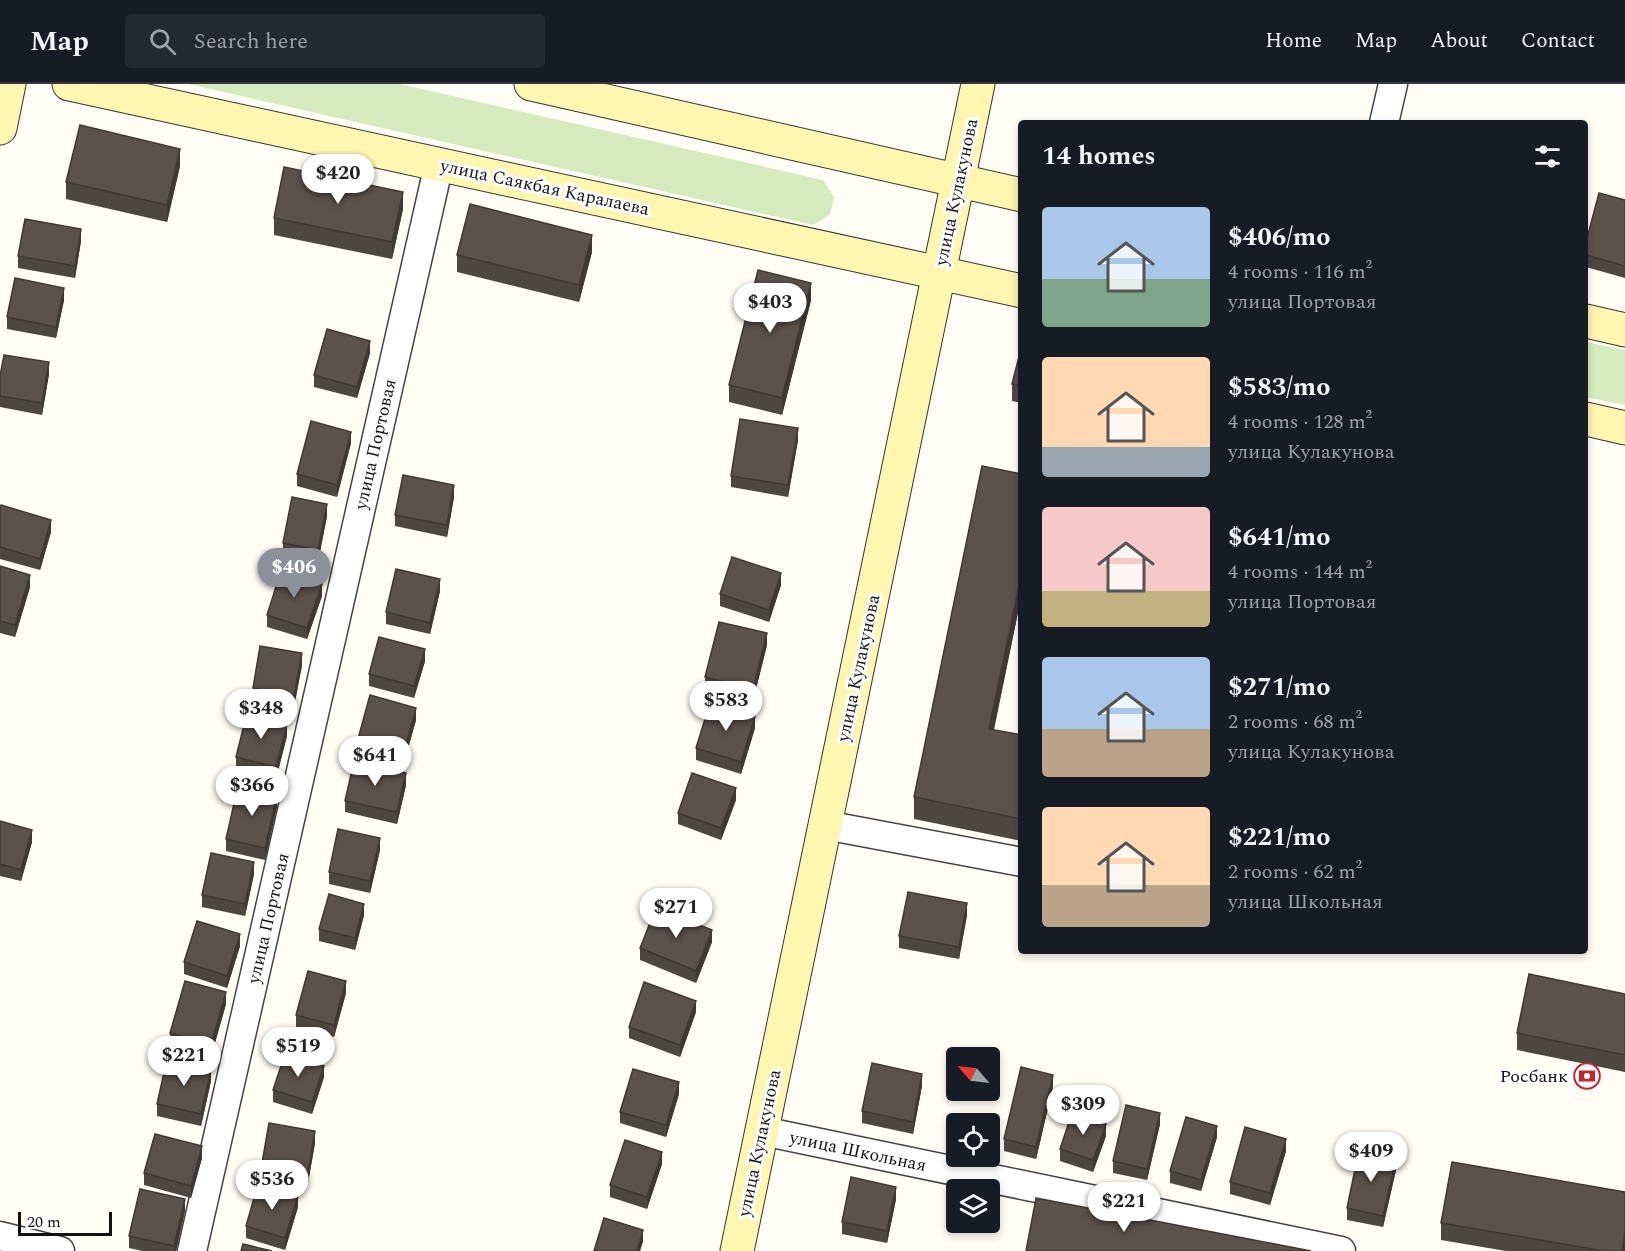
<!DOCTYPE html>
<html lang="en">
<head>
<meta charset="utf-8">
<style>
  :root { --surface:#171b24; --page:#242831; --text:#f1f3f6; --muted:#9ea1a6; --line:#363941; --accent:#8c9099 }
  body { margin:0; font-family:Spectral,serif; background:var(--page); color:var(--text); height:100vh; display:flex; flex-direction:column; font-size:22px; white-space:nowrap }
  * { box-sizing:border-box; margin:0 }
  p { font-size:20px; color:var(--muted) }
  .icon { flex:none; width:33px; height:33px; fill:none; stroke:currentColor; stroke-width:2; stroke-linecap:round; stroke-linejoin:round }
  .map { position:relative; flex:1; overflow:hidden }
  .details { position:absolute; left:1018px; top:36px; width:570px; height:834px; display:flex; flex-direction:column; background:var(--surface); border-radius:6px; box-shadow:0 3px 9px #0003 }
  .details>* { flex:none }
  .needle { width:39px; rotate:298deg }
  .buttons { position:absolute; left:946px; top:963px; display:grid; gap:12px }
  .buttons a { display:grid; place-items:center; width:54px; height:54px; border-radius:6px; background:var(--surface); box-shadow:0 3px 9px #0003; font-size:30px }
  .scale { position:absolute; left:18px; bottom:15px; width:94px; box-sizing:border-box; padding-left:6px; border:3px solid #111; border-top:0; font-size:16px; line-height:21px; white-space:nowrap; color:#111; -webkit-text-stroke:4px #fff; paint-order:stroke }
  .price { position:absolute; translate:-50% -51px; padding:0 14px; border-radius:21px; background:#fff; color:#222; font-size:20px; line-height:39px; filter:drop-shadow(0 2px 3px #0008) }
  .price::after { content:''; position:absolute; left:50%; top:36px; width:18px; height:14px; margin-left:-9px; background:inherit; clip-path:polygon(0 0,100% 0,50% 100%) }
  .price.active { background:var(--accent); color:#fff }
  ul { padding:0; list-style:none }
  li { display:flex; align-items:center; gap:18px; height:150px; padding:0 24px }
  li span { display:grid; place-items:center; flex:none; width:168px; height:120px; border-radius:6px; color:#555 }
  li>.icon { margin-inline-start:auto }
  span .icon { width:72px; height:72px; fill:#fffc; stroke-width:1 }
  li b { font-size:26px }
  h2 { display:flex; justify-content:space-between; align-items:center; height:72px; padding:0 24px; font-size:26px }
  header { display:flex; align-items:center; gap:36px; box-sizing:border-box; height:84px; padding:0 30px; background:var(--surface); border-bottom:2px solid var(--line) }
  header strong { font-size:28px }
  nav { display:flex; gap:33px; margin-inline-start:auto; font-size:21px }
  .search { width:420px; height:54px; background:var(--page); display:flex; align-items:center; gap:15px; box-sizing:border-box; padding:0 21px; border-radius:6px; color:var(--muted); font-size:22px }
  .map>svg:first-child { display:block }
  .green { fill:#d5ebbd }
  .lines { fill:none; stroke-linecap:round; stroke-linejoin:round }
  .street-casing { stroke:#444; stroke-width:31 }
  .secondary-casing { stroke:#333; stroke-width:35 }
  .street { stroke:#fff; stroke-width:28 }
  .secondary { stroke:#fff6b0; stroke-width:33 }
  .wall { fill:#4d4742 }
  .shaded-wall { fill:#3f3936 }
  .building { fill:#5a524d; stroke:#3f3936; stroke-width:1.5 }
  .labels { text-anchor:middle; stroke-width:6; stroke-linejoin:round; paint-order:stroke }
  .street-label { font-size:18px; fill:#111; stroke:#fff }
  .poi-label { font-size:18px; fill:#111; stroke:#fff; text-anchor:end }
</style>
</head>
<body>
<header>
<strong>Map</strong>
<div class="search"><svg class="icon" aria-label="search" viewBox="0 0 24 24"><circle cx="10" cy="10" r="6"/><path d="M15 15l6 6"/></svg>Search here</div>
<nav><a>Home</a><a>Map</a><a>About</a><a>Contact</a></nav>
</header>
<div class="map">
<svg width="1625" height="1167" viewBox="0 0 1625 1167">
  <rect width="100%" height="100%" fill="#fffdf5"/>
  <g class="green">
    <polygon points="188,0 400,0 823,96 834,113 830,131 813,141"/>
    <polygon points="1586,258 1625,266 1625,321 1586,313"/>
  </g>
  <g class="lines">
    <g class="street-casing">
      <g id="street">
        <polyline points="1384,39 1393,0"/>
        <polyline points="825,741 1022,778"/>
        <polyline points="762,1047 1341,1167"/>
        <polyline points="0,1152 60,1167"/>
        <polyline points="192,1167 439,80"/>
      </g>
    </g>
    <g class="secondary-casing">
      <g id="secondary">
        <polyline points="69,0 1022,207"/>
        <polyline points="531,0 1022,111"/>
        <polyline points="0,44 9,0"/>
        <polyline points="1586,237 1625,246"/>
        <polyline points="1586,335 1625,344"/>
        <polyline points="737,1167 978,0"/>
      </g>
    </g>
    <use href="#street" class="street"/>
    <use href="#secondary" class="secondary"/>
  </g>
  <g class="wall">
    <polygon points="180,82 167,138 66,115 66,98"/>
    <polygon points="1625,116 1625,194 1586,183 1586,158"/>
    <polygon points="403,125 392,175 274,151 274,134"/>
    <polygon points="81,157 75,194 18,184 18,172"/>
    <polygon points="592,168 579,218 457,188 457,171"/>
    <polygon points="64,216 56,254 7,245 7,233"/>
    <polygon points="811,216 782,331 729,318 729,301"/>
    <polygon points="1022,261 1022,319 1012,317 1012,300"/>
    <polygon points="370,269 357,314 314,303 314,291"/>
    <polygon points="49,290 42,331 0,323 0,292"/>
    <polygon points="798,356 788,413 731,403 731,392"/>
    <polygon points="351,359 337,413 297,402 297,390"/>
    <polygon points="1022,390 1022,509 994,646 1022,651 1022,757 914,735 914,713"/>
    <polygon points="454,413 447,453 395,442 395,431"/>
    <polygon points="0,424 51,448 40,486 0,475"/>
    <polygon points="327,432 318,478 283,471 283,459"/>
    <polygon points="0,482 30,503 15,553 0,549"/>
    <polygon points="781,501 769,538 720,522 720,510"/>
    <polygon points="440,507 430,550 386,540 386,528"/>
    <polygon points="322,512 307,555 267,543 267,531"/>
    <polygon points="767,561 753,617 705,605 705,593"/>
    <polygon points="425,577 414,614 369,602 369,590"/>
    <polygon points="302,581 294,623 253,616 253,604"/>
    <polygon points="416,636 404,679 358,667 358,655"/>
    <polygon points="755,644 741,690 696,676 696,664"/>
    <polygon points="287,652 276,695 236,684 236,673"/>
    <polygon points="406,701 397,740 345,728 345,717"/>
    <polygon points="736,716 721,756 678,740 678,729"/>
    <polygon points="277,723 265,776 226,767 226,755"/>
    <polygon points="0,737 32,758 21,797 0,792"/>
    <polygon points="380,766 370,809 329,800 329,788"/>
    <polygon points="254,790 245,832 202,823 202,811"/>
    <polygon points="364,831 355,866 319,857 319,845"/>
    <polygon points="967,831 959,875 899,864 899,852"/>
    <polygon points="712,858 696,899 640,876 640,864"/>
    <polygon points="240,862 227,904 184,890 184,878"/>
    <polygon points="346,909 334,953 296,943 296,931"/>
    <polygon points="1625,910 1625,988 1517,966 1517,949"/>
    <polygon points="226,920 211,973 170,961 170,949"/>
    <polygon points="696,928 680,973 629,954 629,943"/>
    <polygon points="324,993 312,1030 273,1018 273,1006"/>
    <polygon points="211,997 201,1042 157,1032 157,1020"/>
    <polygon points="922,1002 913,1050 862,1039 862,1027"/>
    <polygon points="1053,1003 1036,1075 1004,1067 1004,1055"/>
    <polygon points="679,1010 666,1053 620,1039 620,1028"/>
    <polygon points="1160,1040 1147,1096 1113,1089 1113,1077"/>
    <polygon points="1106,1052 1093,1088 1060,1077 1060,1065"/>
    <polygon points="1217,1053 1201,1107 1170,1099 1170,1087"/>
    <polygon points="315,1059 308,1099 262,1091 262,1079"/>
    <polygon points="1286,1067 1270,1121 1230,1110 1230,1098"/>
    <polygon points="202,1074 191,1114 144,1101 144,1089"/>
    <polygon points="662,1080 647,1125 610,1113 610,1101"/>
    <polygon points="1396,1086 1383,1143 1347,1136 1347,1124"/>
    <polygon points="1625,1108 1625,1167 1506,1167 1441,1156 1441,1139"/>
    <polygon points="896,1115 887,1159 842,1150 842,1138"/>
    <polygon points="298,1123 285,1166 246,1154 246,1142"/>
    <polygon points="185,1127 176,1167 142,1167 129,1164 129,1152"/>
  </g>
  <g class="shaded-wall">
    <polygon points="180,65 180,82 167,138 167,121"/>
    <polygon points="403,108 403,125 392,175 392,158"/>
    <polygon points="81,145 81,157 75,194 75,182"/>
    <polygon points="592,151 592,168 579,218 579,201"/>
    <polygon points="811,199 811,216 782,331 782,314"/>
    <polygon points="64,204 64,216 56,254 56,243"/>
    <polygon points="370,257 370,269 357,314 357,303"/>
    <polygon points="49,278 49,290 42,331 42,319"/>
    <polygon points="798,344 798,356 788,413 788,401"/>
    <polygon points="351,348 351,359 337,413 337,401"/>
    <polygon points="454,401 454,413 447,453 447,441"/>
    <polygon points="327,420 327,432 318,478 318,466"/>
    <polygon points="51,436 51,448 40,486 40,475"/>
    <polygon points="1022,487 1022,509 989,667 989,645"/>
    <polygon points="781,489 781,501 769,538 769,526"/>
    <polygon points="30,491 30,503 15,553 15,541"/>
    <polygon points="440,495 440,507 430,550 430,539"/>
    <polygon points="322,500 322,512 307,555 307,544"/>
    <polygon points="767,549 767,561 753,617 753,605"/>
    <polygon points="425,565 425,577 414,614 414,602"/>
    <polygon points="302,569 302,581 294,623 294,612"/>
    <polygon points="416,624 416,636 404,679 404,668"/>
    <polygon points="755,632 755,644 741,690 741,678"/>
    <polygon points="287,640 287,652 276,695 276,683"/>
    <polygon points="406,689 406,701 397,740 397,728"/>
    <polygon points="736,704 736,716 721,756 721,744"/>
    <polygon points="277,711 277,723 265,776 265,764"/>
    <polygon points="32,746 32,758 21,797 21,786"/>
    <polygon points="380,754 380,766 370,809 370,797"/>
    <polygon points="254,778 254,790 245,832 245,820"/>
    <polygon points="967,819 967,831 959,875 959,863"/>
    <polygon points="364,820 364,831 355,866 355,854"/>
    <polygon points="712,846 712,858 696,899 696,887"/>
    <polygon points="240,850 240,862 227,904 227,892"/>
    <polygon points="346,897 346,909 334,953 334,941"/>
    <polygon points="226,908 226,920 211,973 211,961"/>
    <polygon points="696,917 696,928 680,973 680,961"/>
    <polygon points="324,982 324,993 312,1030 312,1018"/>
    <polygon points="211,986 211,997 201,1042 201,1030"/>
    <polygon points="922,990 922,1002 913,1050 913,1038"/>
    <polygon points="1053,991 1053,1003 1036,1075 1036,1063"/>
    <polygon points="679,998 679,1010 666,1053 666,1041"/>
    <polygon points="1160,1029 1160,1040 1147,1096 1147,1085"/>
    <polygon points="1106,1040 1106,1052 1093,1088 1093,1076"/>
    <polygon points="1217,1042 1217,1053 1201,1107 1201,1096"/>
    <polygon points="315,1047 315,1059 308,1099 308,1087"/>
    <polygon points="1286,1055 1286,1067 1270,1121 1270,1109"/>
    <polygon points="202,1062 202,1074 191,1114 191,1102"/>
    <polygon points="662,1068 662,1080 647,1125 647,1113"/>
    <polygon points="1396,1074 1396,1086 1383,1143 1383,1132"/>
    <polygon points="896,1103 896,1115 887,1159 887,1147"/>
    <polygon points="298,1112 298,1123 285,1166 285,1154"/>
    <polygon points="185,1115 185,1127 176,1167 174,1167 174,1162"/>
    <polygon points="643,1146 643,1158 640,1167 637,1167"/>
    <polygon points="1625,1148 1625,1167 1622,1167"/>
  </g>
  <g class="building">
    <polygon points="80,41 180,65 167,121 66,98"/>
    <polygon points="284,83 403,108 392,158 274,134"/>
    <polygon points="1599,109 1625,116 1625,182 1586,171 1586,158"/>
    <polygon points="470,120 592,151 579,201 457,171"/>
    <polygon points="25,135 81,145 75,182 18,172"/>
    <polygon points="758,186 811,199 782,314 729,301"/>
    <polygon points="15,194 64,204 56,243 7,233"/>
    <polygon points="327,245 370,257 357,303 314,291"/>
    <polygon points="1022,261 1022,302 1012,300"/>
    <polygon points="4,271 49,278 42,319 0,312 0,292"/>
    <polygon points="740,335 798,344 788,401 731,392"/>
    <polygon points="311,337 351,348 337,401 297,390"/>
    <polygon points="982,382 1022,390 1022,487 989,645 1022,651 1022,735 914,713"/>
    <polygon points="403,391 454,401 447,441 395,431"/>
    <polygon points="292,413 327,420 318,466 283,459"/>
    <polygon points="1,421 51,436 40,475 0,463 0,424"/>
    <polygon points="732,473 781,489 769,526 720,510"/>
    <polygon points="0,482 30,491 15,541 0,537"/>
    <polygon points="396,485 440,495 430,539 386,528"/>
    <polygon points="281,487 322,500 307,544 267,531"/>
    <polygon points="719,538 767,549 753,605 705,593"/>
    <polygon points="379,553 425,565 414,602 369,590"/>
    <polygon points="260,562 302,569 294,612 253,604"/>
    <polygon points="370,611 416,624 404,668 358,655"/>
    <polygon points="710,619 755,632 741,678 696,664"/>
    <polygon points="247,629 287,640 276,683 236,673"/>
    <polygon points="354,677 406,689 397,728 345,717"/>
    <polygon points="692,689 736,704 721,744 678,729"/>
    <polygon points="238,702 277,711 265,764 226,755"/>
    <polygon points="0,737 32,746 21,786 0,780"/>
    <polygon points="338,745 380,754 370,797 329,788"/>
    <polygon points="211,769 254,778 245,820 202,811"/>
    <polygon points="908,808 967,819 959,863 899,852"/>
    <polygon points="329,810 364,820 355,854 319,845"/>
    <polygon points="656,824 712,846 696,887 640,864"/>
    <polygon points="197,837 240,850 227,892 184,878"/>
    <polygon points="308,887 346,897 334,941 296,931"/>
    <polygon points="1529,890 1625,910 1625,971 1517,949"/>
    <polygon points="185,897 226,908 211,961 170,949"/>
    <polygon points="644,898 696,917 680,961 629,943"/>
    <polygon points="285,970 324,982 312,1018 273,1006"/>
    <polygon points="167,975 211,986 201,1030 157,1020"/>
    <polygon points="872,979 922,990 913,1038 862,1027"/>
    <polygon points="1021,983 1053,991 1036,1063 1004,1055"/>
    <polygon points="633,985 679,998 666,1041 620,1028"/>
    <polygon points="1126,1021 1160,1029 1147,1085 1113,1077"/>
    <polygon points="1072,1029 1106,1040 1093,1076 1060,1065"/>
    <polygon points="1186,1033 1217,1042 1201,1096 1170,1087"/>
    <polygon points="269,1039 315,1047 308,1087 262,1079"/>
    <polygon points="1245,1043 1286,1055 1270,1109 1230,1098"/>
    <polygon points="155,1050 202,1062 191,1102 144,1089"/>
    <polygon points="625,1056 662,1068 647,1113 610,1101"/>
    <polygon points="1359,1066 1396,1074 1383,1132 1347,1124"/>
    <polygon points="1452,1078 1625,1108 1625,1148 1622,1167 1604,1167 1441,1139"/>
    <polygon points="851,1093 896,1103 887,1147 842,1138"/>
    <polygon points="258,1100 298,1112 285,1154 246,1142"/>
    <polygon points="140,1105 185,1115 174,1162 129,1152"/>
    <polygon points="1036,1114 1311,1167 1026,1167"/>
    <polygon points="604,1134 643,1146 637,1167 594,1167"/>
    <polygon points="243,1160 272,1167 241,1167"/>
  </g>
  <defs>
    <g id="bank-ring" transform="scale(1.35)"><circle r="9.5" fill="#fff" stroke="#c4262e" stroke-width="1.5"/><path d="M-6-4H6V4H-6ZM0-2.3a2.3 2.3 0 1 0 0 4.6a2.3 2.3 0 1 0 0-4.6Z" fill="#c4262e"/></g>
  </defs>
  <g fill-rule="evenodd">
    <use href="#bank-ring" x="1587" y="992"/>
  </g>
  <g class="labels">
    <g class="street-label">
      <text transform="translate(545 103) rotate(12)" y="6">улица Саякбая Каралаева</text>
      <text transform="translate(956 108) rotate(-78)" y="6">улица Кулакунова</text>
      <text transform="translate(375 360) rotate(-77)" y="6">улица Портовая</text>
      <text transform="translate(858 584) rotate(-78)" y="6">улица Кулакунова</text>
      <text transform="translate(268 834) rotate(-77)" y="6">улица Портовая</text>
      <text transform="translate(759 1059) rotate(-78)" y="6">улица Кулакунова</text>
      <text transform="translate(858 1067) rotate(12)" y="6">улица Школьная</text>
    </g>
    <g class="poi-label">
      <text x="1568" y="998">Росбанк</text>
    </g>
  </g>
</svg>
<div class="buttons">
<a><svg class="needle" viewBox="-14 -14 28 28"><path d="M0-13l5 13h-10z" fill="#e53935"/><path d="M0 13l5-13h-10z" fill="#9ea1a6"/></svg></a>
<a><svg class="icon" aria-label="locate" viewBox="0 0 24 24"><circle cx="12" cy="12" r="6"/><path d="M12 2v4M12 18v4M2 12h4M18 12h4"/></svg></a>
<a><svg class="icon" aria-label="layers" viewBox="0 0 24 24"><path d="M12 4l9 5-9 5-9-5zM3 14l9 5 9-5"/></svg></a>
</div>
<div class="scale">20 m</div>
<b class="price" style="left:338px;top:121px">$420</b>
<b class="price" style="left:770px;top:250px">$403</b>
<b class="price active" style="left:294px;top:515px">$406</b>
<b class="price" style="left:726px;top:648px">$583</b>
<b class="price" style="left:261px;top:656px">$348</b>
<b class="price" style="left:375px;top:703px">$641</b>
<b class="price" style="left:252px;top:733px">$366</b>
<b class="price" style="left:676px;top:855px">$271</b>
<b class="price" style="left:298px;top:994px">$519</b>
<b class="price" style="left:184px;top:1003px">$221</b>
<b class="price" style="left:1083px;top:1052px">$309</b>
<b class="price" style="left:1371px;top:1099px">$409</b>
<b class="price" style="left:272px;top:1127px">$536</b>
<b class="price" style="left:1124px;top:1149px">$221</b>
<section class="details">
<h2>14 homes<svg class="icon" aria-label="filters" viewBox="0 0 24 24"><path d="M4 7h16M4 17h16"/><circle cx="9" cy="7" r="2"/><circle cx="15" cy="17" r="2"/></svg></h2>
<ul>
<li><span style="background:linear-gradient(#a9c7e8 60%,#7fa58c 0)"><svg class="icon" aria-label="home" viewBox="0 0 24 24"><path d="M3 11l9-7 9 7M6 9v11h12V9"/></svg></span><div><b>$406/mo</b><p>4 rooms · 116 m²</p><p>улица Портовая</p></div></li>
<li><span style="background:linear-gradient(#ffd9b3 75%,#9aa5b1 0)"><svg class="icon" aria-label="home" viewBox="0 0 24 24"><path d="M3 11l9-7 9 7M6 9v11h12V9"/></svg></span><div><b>$583/mo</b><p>4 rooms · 128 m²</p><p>улица Кулакунова</p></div></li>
<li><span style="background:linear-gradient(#f6c9c9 70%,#c2b280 0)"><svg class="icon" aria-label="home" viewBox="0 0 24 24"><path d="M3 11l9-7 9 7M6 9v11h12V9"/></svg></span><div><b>$641/mo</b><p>4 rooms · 144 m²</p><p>улица Портовая</p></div></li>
<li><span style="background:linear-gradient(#a9c7e8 60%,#b9a48a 0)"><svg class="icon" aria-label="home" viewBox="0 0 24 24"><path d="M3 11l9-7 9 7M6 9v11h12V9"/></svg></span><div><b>$271/mo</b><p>2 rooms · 68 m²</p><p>улица Кулакунова</p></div></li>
<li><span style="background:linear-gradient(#ffd9b3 65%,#b9a48a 0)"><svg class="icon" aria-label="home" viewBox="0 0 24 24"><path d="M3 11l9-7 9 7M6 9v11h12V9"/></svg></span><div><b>$221/mo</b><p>2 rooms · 62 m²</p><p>улица Школьная</p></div></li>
</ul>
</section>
</div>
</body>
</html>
